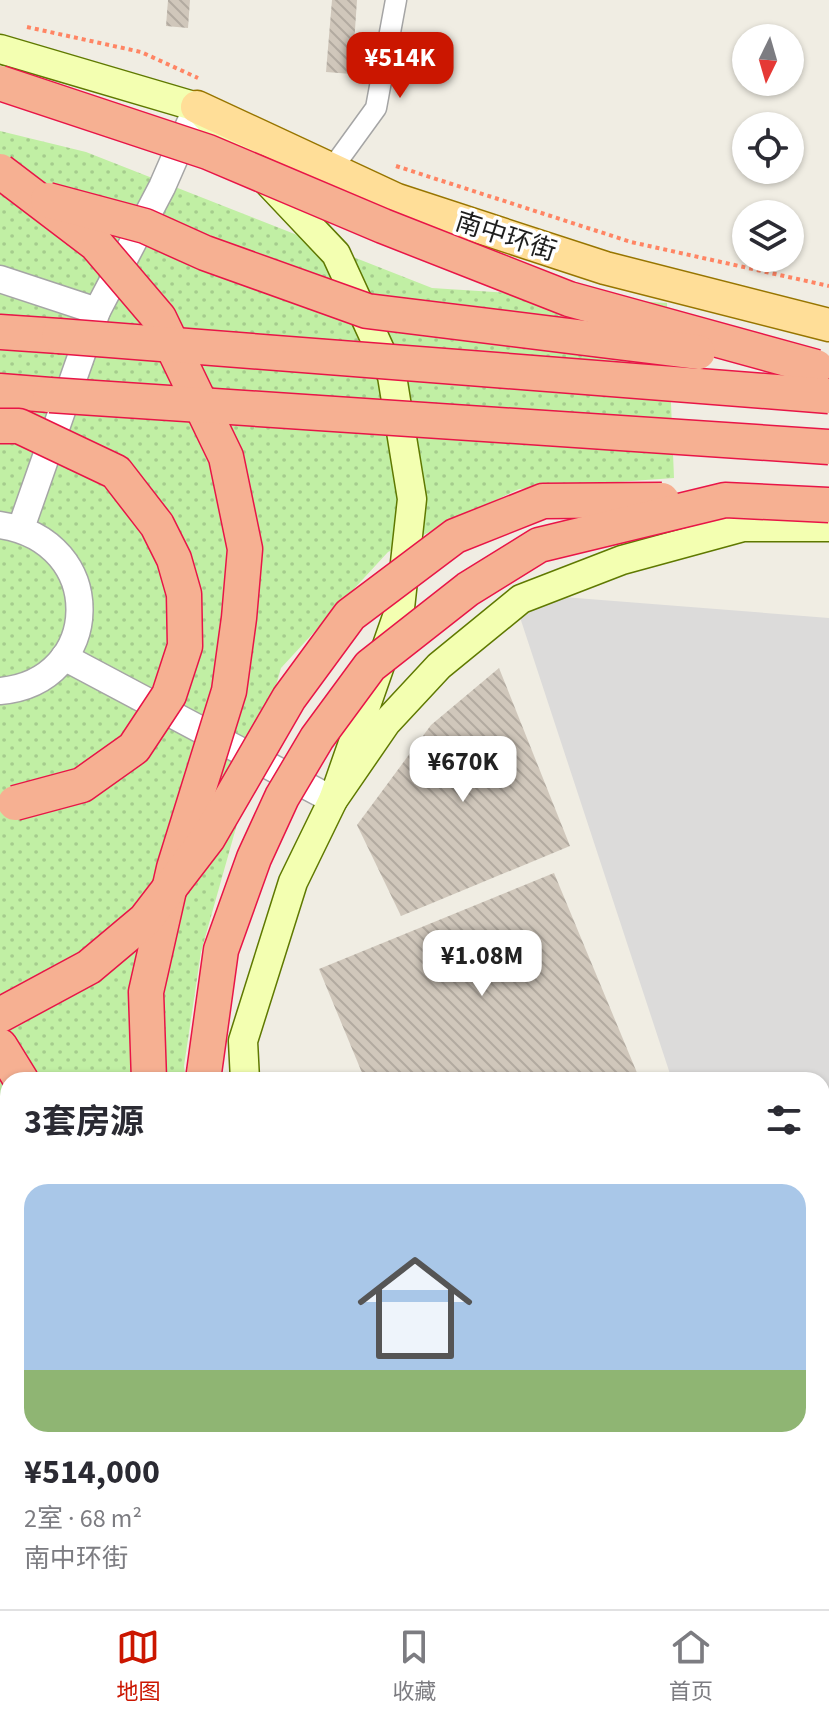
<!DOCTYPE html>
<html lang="zh">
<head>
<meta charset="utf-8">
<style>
  :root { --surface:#fff; --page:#f7f7f7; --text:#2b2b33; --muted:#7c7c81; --line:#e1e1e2; --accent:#cb1600 }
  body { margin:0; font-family:"Source Sans 3","Noto Sans SC",sans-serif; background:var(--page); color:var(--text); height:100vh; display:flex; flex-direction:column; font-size:30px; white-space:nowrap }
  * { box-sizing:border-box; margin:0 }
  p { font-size:26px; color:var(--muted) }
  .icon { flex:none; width:44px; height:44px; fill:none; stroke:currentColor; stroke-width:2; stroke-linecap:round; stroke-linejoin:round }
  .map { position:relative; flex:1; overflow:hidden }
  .details { position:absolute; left:0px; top:1072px; width:830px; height:538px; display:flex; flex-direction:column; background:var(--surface); border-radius:24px 24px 0 0; box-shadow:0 2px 6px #0004 }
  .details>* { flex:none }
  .needle { width:52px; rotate:185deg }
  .fabs { position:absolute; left:732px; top:24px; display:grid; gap:16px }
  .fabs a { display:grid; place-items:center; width:72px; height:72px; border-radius:50%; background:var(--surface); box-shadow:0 2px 6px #0004; font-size:40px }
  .price { position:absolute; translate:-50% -68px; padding:0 18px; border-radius:16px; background:#fff; color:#222; font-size:26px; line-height:52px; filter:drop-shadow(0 2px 4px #0008) }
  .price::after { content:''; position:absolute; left:50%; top:48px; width:24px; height:18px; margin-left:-12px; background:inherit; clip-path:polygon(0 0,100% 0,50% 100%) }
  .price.current { background:var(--accent); color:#fff }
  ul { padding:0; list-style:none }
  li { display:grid; align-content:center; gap:16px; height:424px; padding:0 24px }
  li+li { border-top:2px solid var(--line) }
  li span { display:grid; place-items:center; height:248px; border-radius:24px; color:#555 }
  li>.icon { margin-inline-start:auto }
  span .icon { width:144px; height:144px; fill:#fffc; stroke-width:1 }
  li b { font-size:34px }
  h2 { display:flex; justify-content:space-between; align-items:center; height:96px; padding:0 24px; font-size:34px }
  .dock { display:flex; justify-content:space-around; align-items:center; height:112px; border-top:2px solid var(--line); background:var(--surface); font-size:22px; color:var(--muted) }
  .dock a { display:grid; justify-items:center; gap:4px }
  .dock .current { color:var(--accent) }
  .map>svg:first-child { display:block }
  .residential { fill:#dcdbda }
  .garden { fill:url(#garden-dots) }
  .building { fill:url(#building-back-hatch) }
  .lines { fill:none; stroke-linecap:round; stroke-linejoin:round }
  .service-casing { stroke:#a5a5a5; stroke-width:13 }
  .minor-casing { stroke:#a5a5a5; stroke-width:23 }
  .tertiary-casing { stroke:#a5a5a5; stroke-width:29 }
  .secondary-casing { stroke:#5f7900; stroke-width:31 }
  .primary-casing { stroke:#977500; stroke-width:35 }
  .trunk-casing { stroke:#e81547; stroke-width:37 }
  .path { stroke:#ff8564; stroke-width:4; stroke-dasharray:4 4; stroke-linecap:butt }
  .service { stroke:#fff; stroke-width:10 }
  .minor { stroke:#fff; stroke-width:20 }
  .tertiary { stroke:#fff; stroke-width:26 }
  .secondary { stroke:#f3ffb1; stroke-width:28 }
  .primary { stroke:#ffde98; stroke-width:32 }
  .trunk { stroke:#f6b092; stroke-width:34 }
  .trunk-bridge-casing { stroke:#e81547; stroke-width:37; stroke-linecap:butt }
  .trunk-bridge { stroke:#f6b092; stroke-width:34 }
  .labels { text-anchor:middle; stroke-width:7; stroke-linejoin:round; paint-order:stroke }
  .street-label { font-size:26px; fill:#1e1e1e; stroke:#fff }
</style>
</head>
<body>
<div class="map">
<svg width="829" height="1609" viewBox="0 0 829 1609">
  <defs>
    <pattern id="garden-dots" width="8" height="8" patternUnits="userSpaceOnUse" patternTransform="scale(2)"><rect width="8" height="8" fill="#c1efa4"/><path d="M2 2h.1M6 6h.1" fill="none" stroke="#a5cc8d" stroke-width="1.8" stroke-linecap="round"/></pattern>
    <pattern id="building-back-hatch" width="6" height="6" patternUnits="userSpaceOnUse" patternTransform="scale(2)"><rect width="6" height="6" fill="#d0c7bb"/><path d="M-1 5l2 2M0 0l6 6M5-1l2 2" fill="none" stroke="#b2aaa0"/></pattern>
  </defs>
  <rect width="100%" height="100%" fill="#f0ede3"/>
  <g class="residential">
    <polygon points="512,593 829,618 829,1323 822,1323 822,1080 672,1080"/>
    <polygon points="0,1546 8,1556 8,1602 41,1602 47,1609 0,1609"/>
  </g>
  <polygon class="garden" points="0,131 86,152 432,288 667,303 674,478 519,489 388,552 281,668 201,952 184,1066 186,1080 8,1080 8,1386 0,1377"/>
  <g class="building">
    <polygon points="168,0 190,0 188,28 166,26"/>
    <polygon points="332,0 357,0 352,74 326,72"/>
    <polygon points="499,668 570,846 401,916 357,825 431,725"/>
    <polygon points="554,873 640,1080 365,1080 319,969"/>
    <polygon points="822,1465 829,1466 829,1609 782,1609 732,1604 732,1602 822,1602"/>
  </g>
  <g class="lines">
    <g class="service-casing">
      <g id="service">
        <polyline points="0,1471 8,1480"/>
        <polyline points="84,1602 87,1609"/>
      </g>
    </g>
    <g class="minor-casing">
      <polyline id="minor" points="331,170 376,108 396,0"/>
    </g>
    <g class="tertiary-casing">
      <g id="tertiary">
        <polyline points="0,279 97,311"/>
        <path d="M0,525C108,541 104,682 0,691"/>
        <polyline points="21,528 97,311 162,187 197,107"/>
        <polyline points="64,657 333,800"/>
      </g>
    </g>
    <g class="secondary-casing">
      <g id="secondary">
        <polyline points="0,49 197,107 336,254 392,376 412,499 400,608 333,800"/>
        <polyline points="245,1080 243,1041 293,882 333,800 386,723 439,666 521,599 622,560 743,527 829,527"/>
        <polyline points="0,1419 8,1427"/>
        <polyline points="124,1602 127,1609"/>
        <polyline points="439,1602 441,1609"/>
      </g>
    </g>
    <g class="primary-casing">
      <polyline id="primary" points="197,107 397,200 605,268 829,325"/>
    </g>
    <g class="trunk-casing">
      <g id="trunk">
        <polyline points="0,332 59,336"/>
        <polyline points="0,391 50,395"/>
        <polyline points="0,1046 21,1080"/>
        <polyline points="0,1178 8,1193"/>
        <polyline points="0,1331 8,1340"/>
        <polyline points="163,1602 165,1609"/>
        <polyline points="213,1602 216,1609"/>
        <polyline points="270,1602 273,1609"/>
        <polyline points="341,1602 343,1609"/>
        <polyline points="381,1602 383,1609"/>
      </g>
    </g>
    <g class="path">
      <polyline points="27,27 141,52 198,78"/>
      <polyline points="396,166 631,242 829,286"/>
    </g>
    <use href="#service" class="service"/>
    <use href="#minor" class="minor"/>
    <use href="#tertiary" class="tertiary"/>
    <use href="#secondary" class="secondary"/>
    <use href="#primary" class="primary"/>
    <use href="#trunk" class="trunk"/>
    <g class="trunk-bridge-casing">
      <g id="trunk-bridge">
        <polyline points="0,83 208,152 383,226 569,299 816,367"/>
        <polyline points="0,171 96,244 159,318 226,457 245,549 239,618 229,691 174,868 146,992 149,1080"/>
        <polyline points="48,200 145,226 205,253 367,311 698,352"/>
        <polyline points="59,336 829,396"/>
        <polyline points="50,395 829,447"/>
        <polyline points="0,426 19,426 116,472 157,525 174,559 184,594 185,646 169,695 134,748 82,785 15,803"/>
        <polyline points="0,1015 89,967 145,920 208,838 289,698 350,615 455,536 543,501 662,500"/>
        <polyline points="203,1080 221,950 254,858 282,797 317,738 370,666 468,589 539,545 725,500 829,505"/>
      </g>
    </g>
    <use href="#trunk-bridge" class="trunk-bridge"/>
  </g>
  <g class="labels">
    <g class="street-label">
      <text transform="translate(506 236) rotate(18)" y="9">南中环街</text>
    </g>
  </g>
</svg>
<div class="fabs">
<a><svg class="needle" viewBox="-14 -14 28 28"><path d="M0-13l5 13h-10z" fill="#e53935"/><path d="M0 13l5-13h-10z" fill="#7c7c81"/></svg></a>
<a><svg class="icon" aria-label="locate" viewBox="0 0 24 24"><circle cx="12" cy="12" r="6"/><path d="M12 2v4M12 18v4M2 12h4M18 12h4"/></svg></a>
<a><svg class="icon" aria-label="layers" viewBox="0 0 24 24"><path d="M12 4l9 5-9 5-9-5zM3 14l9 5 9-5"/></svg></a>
</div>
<b class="price current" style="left:400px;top:100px">¥514K</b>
<b class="price" style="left:463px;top:804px">¥670K</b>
<b class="price" style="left:482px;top:998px">¥1.08M</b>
<section class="details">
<h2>3套房源<svg class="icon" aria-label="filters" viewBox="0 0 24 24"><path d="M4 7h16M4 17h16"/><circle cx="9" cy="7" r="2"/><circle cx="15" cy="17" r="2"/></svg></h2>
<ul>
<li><span style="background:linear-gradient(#a9c7e8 75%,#8fb573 0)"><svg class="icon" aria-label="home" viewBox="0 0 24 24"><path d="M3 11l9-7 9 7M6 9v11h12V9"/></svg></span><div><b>¥514,000</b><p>2室 · 68 m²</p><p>南中环街</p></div></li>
</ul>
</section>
</div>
<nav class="dock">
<a class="current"><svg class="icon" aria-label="map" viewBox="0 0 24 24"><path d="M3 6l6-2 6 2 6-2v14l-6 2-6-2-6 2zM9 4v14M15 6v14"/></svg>地图</a>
<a><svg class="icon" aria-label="saved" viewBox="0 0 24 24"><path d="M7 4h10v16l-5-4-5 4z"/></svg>收藏</a>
<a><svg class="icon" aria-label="home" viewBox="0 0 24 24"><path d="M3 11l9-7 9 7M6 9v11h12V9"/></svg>首页</a>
</nav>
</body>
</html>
